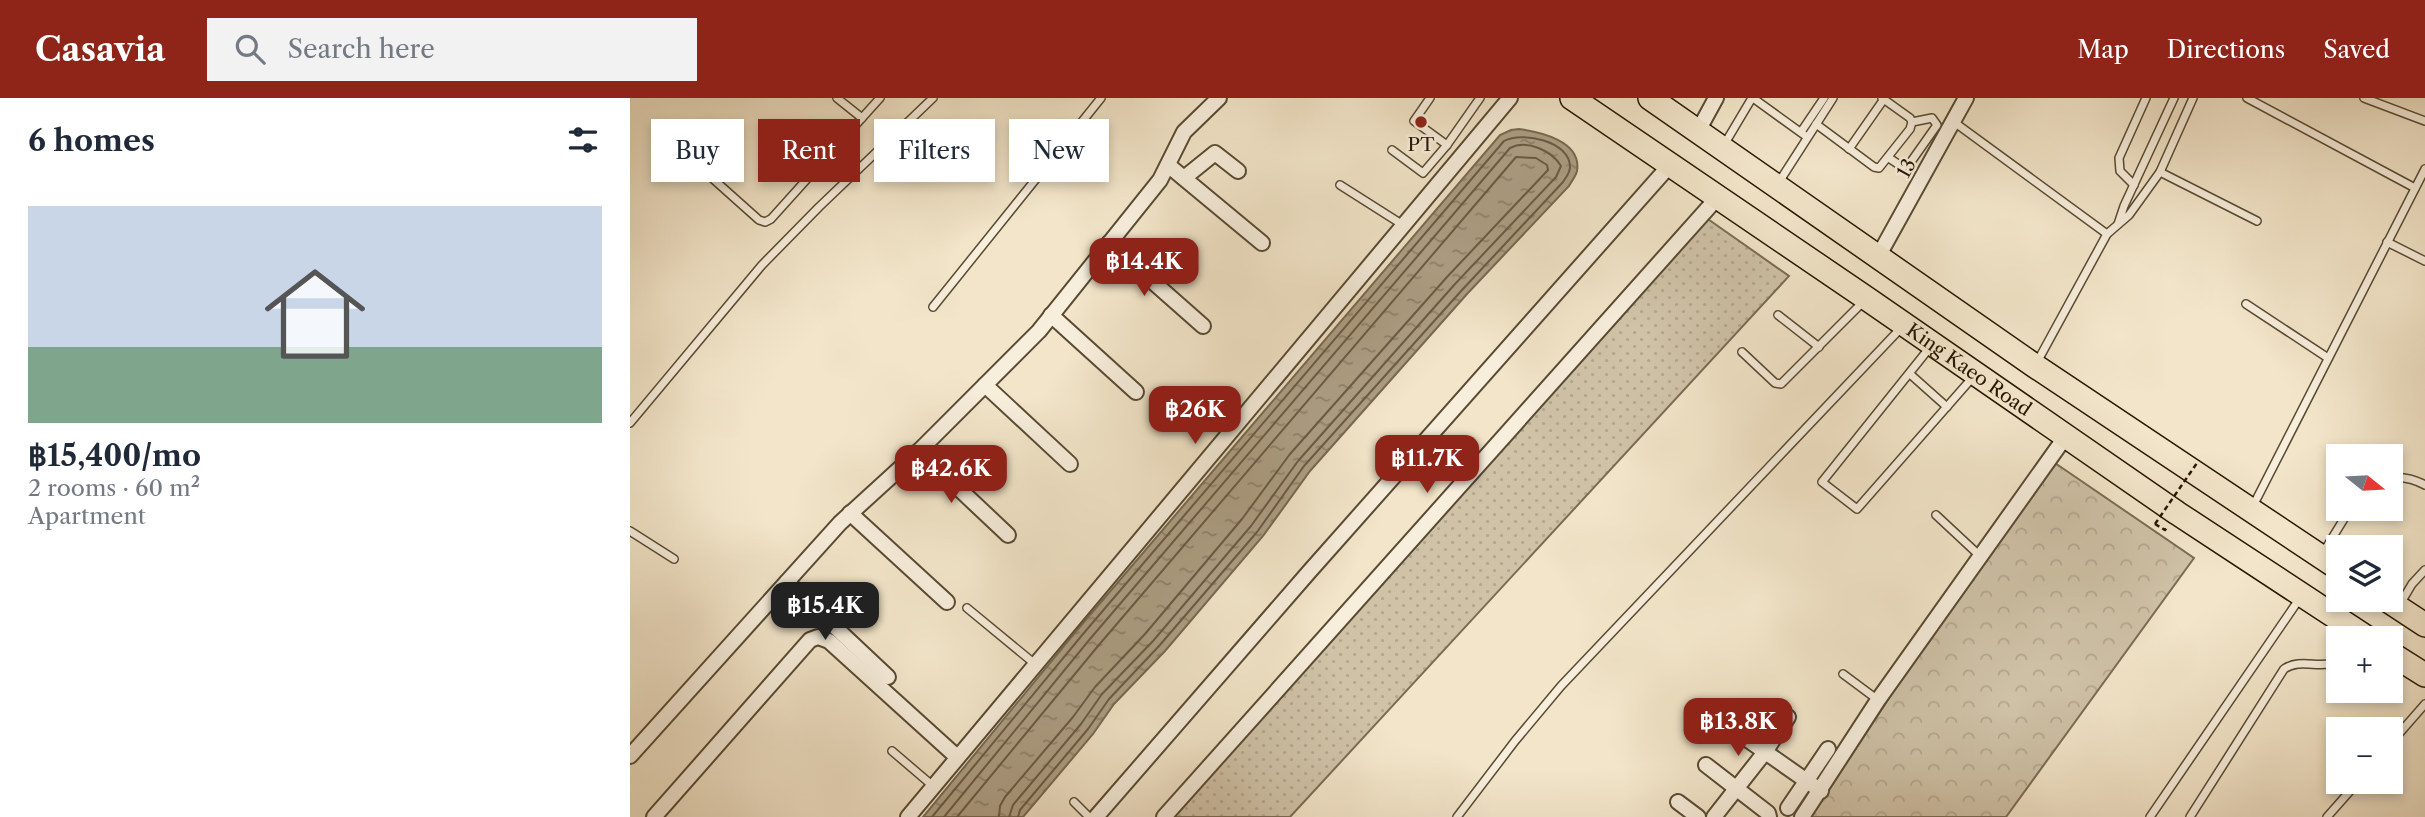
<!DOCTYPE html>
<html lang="en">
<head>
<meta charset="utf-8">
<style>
  :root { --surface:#fff; --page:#f2f2f3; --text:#1f2937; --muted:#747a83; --accent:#8f2418 }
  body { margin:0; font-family:"Libre Caslon Text",serif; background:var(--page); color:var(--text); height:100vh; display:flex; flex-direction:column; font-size:26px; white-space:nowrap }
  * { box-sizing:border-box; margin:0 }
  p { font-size:23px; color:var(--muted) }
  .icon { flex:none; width:38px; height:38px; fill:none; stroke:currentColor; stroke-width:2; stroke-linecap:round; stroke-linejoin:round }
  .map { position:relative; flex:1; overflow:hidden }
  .sheet { display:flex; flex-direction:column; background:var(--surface); width:630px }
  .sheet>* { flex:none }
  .hud { position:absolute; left:21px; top:21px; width:665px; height:63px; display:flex; gap:14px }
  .needle { width:46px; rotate:108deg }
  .buttons { position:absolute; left:1696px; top:346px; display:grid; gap:14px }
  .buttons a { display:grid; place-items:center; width:77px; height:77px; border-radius:0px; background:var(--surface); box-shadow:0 4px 10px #0003; font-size:35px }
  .price { position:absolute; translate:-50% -60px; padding:0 16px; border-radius:14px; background:var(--accent); color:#fff; font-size:23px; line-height:46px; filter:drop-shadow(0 2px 4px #0008) }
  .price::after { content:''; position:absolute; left:50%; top:42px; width:21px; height:16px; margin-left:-10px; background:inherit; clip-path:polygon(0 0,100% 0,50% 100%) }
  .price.current { background:#222; color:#fff }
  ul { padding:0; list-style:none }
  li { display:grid; align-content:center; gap:14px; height:371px; padding:0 28px }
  li span { display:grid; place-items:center; height:217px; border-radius:0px; color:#555 }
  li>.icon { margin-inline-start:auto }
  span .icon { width:126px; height:126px; fill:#fffc; stroke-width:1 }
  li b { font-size:30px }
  h2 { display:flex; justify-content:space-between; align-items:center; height:84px; padding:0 28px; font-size:30px }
  .pill { padding:0 24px; border-radius:0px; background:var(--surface); box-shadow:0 4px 10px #0003; font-size:24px; line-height:63px }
  .pill.current { background:var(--accent); color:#fff }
  header { display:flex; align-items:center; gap:42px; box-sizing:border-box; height:98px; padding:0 35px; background:var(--accent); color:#fff }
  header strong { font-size:33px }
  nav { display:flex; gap:38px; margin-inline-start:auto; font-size:24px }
  .search { width:490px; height:63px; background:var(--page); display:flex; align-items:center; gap:18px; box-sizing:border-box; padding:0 24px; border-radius:0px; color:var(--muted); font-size:26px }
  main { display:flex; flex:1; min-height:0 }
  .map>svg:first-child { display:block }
  .grass { fill:url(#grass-dots); stroke:#7a6c54; stroke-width:2 }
  .forest { fill:url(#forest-crowns); stroke:#7a6c54; stroke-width:2 }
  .water { fill:url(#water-ripples); stroke:#776950; stroke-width:2 }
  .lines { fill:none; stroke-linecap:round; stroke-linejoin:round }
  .shore { stroke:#6a5b43; stroke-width:2 }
  .service-casing { stroke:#594a33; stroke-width:10 }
  .minor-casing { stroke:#594a33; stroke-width:18 }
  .primary-casing { stroke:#261701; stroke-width:26 }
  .path { stroke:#261701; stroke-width:2.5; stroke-dasharray:5 3.5; stroke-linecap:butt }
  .service { stroke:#f7eedc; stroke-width:7 }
  .minor { stroke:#f7eedc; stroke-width:14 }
  .primary { stroke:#f2e5c9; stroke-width:23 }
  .path-bridge { stroke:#261701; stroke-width:2.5; stroke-dasharray:5 3.5; stroke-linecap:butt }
  .poi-dot { fill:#8f2418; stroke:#f7eedc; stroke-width:2.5 }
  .labels { text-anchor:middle; stroke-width:5; stroke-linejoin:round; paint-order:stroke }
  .poi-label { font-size:19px; fill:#261701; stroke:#f7eedc }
  .street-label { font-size:19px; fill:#261701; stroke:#f7eedc }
</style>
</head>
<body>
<header>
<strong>Casavia</strong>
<div class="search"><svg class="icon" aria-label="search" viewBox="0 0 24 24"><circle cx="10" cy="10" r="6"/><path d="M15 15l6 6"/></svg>Search here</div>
<nav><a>Map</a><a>Directions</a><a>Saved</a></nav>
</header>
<main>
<section class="sheet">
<h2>6 homes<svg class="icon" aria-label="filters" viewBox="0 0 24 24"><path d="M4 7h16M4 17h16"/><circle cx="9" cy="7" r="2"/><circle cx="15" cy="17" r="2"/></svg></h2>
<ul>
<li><span style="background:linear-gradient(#c9d6e8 65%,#7fa58c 0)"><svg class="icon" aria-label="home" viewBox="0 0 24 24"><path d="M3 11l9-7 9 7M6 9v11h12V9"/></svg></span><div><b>฿15,400/mo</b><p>2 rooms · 60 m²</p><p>Apartment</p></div></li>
</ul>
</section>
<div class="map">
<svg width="1795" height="719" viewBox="0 0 1795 719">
  <defs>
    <pattern id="grass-dots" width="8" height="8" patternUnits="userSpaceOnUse" patternTransform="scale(1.75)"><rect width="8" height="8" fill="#cfc2a7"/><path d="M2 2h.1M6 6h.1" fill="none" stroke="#b2a68e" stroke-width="1.8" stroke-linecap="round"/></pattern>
    <pattern id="forest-crowns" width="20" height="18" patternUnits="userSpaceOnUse" patternTransform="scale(1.75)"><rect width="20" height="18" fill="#cfc2a7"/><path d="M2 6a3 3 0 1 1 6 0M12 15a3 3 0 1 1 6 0" fill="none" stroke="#b2a68e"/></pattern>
    <pattern id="water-ripples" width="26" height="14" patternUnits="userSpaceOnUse" patternTransform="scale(1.75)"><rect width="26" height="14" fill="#ad9f85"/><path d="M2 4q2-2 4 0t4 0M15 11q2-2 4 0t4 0" fill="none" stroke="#8d816a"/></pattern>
  </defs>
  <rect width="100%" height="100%" fill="#f2e5c9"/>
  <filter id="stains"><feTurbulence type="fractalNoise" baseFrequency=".00286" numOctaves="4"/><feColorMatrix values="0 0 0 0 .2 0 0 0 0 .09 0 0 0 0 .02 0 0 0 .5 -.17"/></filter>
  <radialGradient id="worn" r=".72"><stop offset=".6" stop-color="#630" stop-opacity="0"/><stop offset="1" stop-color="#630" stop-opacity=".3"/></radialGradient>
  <polygon class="grass" points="1075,119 1159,178 660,719 541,719"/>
  <polygon class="forest" points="1425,365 1564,460 1376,719 1181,719 1263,594"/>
  <path class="water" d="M889,31C910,34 952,43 947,73C946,78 941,84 939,88L837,196L680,373L633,438L535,553L484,606L463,636L393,719H293L448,531L870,37L881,32Z"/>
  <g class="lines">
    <g class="shore">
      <path d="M302,719L453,536L874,43C892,33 940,43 940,69C940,75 936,79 933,84L832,192L674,368L627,434L529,548L479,601L458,631L390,712L388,719"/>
      <path d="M314,719L460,541L880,50C897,41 922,53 931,68L926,79L825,186L668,363L621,428L523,543L472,596L451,626L383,707L379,719"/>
      <polyline points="327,719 468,548 886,59 906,60 917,67 918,72 817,179 660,356 612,421 515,536 465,589 443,619 375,699 370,708 369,719"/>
    </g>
    <g class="service-casing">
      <g id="service">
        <polyline points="207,0 232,20"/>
        <polyline points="800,0 784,23 817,47 850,0"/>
        <polyline points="1123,0 1177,39"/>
        <polyline points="1617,0 1785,90"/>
        <polyline points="1734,0 1795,23"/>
        <polyline points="1324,24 1477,136"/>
        <polyline points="1186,26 1244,69 1249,70 1280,31 1282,24 1280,20 1252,0"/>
        <polyline points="1171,34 1194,0"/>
        <polyline points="1094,47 1122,0"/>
        <polyline points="1219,51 1254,1"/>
        <polyline points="762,52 793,75 817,47"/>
        <polyline points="1259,60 1271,68 1278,68 1307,27 1302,20 1282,24"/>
        <polyline points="1530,74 1627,123"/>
        <polyline points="82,80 129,122 135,124 141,121 250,0"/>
        <polyline points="1149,84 1203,0"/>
        <polyline points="710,87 773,127"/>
        <polyline points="1504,87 1490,73 1489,60 1516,0"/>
        <polyline points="1488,126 1494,108 1544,0"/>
        <polyline points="1757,144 1795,163"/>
        <polyline points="1616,206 1698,260"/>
        <polyline points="303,209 471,0"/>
        <polyline points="1148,217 1189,249"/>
        <polyline points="1301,248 1192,384 1227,411 1343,279"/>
        <polyline points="1112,254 1145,285 1151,286 1234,203"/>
        <polyline points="1406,266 1477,136 1499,117 1530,74 1563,0"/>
        <polyline points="1280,276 1317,309"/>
        <polyline points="0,325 132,167 189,109 303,0"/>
        <path d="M1760,380C1773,378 1784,381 1795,387"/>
        <polyline points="1622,410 1795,71"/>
        <polyline points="1306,417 1350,458"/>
        <polyline points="0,433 44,461"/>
        <polyline points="1693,455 1720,411"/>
        <polyline points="1769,508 1782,486 1795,472"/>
        <polyline points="337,510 405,566"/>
        <polyline points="1213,576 1248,602"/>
        <polyline points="1760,646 1795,606"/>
        <polyline points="262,653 303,688"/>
        <polyline points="444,704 459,719"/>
        <polyline points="827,719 885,643 931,588 1271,230"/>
        <polyline points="1520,719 1670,500"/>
        <path d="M1560,719L1654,571C1670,560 1690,571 1708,564"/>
        <polyline points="1697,719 1728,684"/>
      </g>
    </g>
    <g class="minor-casing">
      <g id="minor">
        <polyline points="1068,33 1086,0"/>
        <polyline points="538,67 632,145"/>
        <polyline points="554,80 585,55 608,73"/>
        <polyline points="479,145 573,228"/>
        <polyline points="1249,157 1336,0"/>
        <polyline points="421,217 506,294"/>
        <polyline points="355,287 440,366"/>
        <polyline points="289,353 378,437"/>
        <polyline points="220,415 317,504"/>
        <polyline points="157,484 258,579"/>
        <polyline points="1101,630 1191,693"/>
        <polyline points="0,658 210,425 289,353 409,233 530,82 554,34 589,0"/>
        <polyline points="1076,667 1138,715 1139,719"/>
        <polyline points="1048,704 1068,719"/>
        <polyline points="1158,710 1198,651"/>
        <polyline points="24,719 180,542 188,539 199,543 327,659"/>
        <polyline points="278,719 880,0"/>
        <polyline points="466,719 679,474 1040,67"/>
        <polyline points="534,719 1088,99"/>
        <polyline points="1084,719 1135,654 1158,619"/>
        <polyline points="1172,719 1248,602 1436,338"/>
      </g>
    </g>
    <g class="primary-casing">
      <g id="primary">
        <path id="s1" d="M942,0L1236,200L1547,415L1739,541"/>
        <polyline points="1020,0 1405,268 1708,470"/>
        <polyline points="1757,502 1795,527"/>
        <polyline points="1760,555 1795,577"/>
      </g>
    </g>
    <polyline class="path" points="1525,426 1535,432 1537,429"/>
    <use href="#service" class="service"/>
    <use href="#minor" class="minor"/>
    <use href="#primary" class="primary"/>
    <polyline class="path-bridge" points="1525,426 1567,365"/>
  </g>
  <circle class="poi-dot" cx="791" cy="24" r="7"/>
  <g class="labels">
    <g class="poi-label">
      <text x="791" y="53">PT</text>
    </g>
    <g class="street-label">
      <text transform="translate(1276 70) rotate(-61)" y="7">13</text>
      <text dy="7" stroke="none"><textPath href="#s1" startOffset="481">King Kaeo Road</textPath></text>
    </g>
  </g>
  <rect width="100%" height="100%" filter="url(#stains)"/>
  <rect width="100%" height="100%" fill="url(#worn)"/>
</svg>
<div class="buttons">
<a><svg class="needle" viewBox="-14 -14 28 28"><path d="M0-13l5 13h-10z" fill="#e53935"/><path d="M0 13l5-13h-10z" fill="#747a83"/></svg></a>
<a><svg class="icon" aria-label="layers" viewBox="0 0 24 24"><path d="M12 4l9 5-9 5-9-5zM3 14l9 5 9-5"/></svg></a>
<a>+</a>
<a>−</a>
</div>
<b class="price" style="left:514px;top:200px">฿14.4K</b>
<b class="price" style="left:565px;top:348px">฿26K</b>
<b class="price" style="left:797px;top:397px">฿11.7K</b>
<b class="price" style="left:321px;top:407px">฿42.6K</b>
<b class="price current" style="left:195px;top:544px">฿15.4K</b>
<b class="price" style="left:1108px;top:660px">฿13.8K</b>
<div class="hud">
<a class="pill">Buy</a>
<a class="pill current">Rent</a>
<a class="pill">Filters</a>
<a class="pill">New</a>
</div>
</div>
</main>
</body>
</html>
